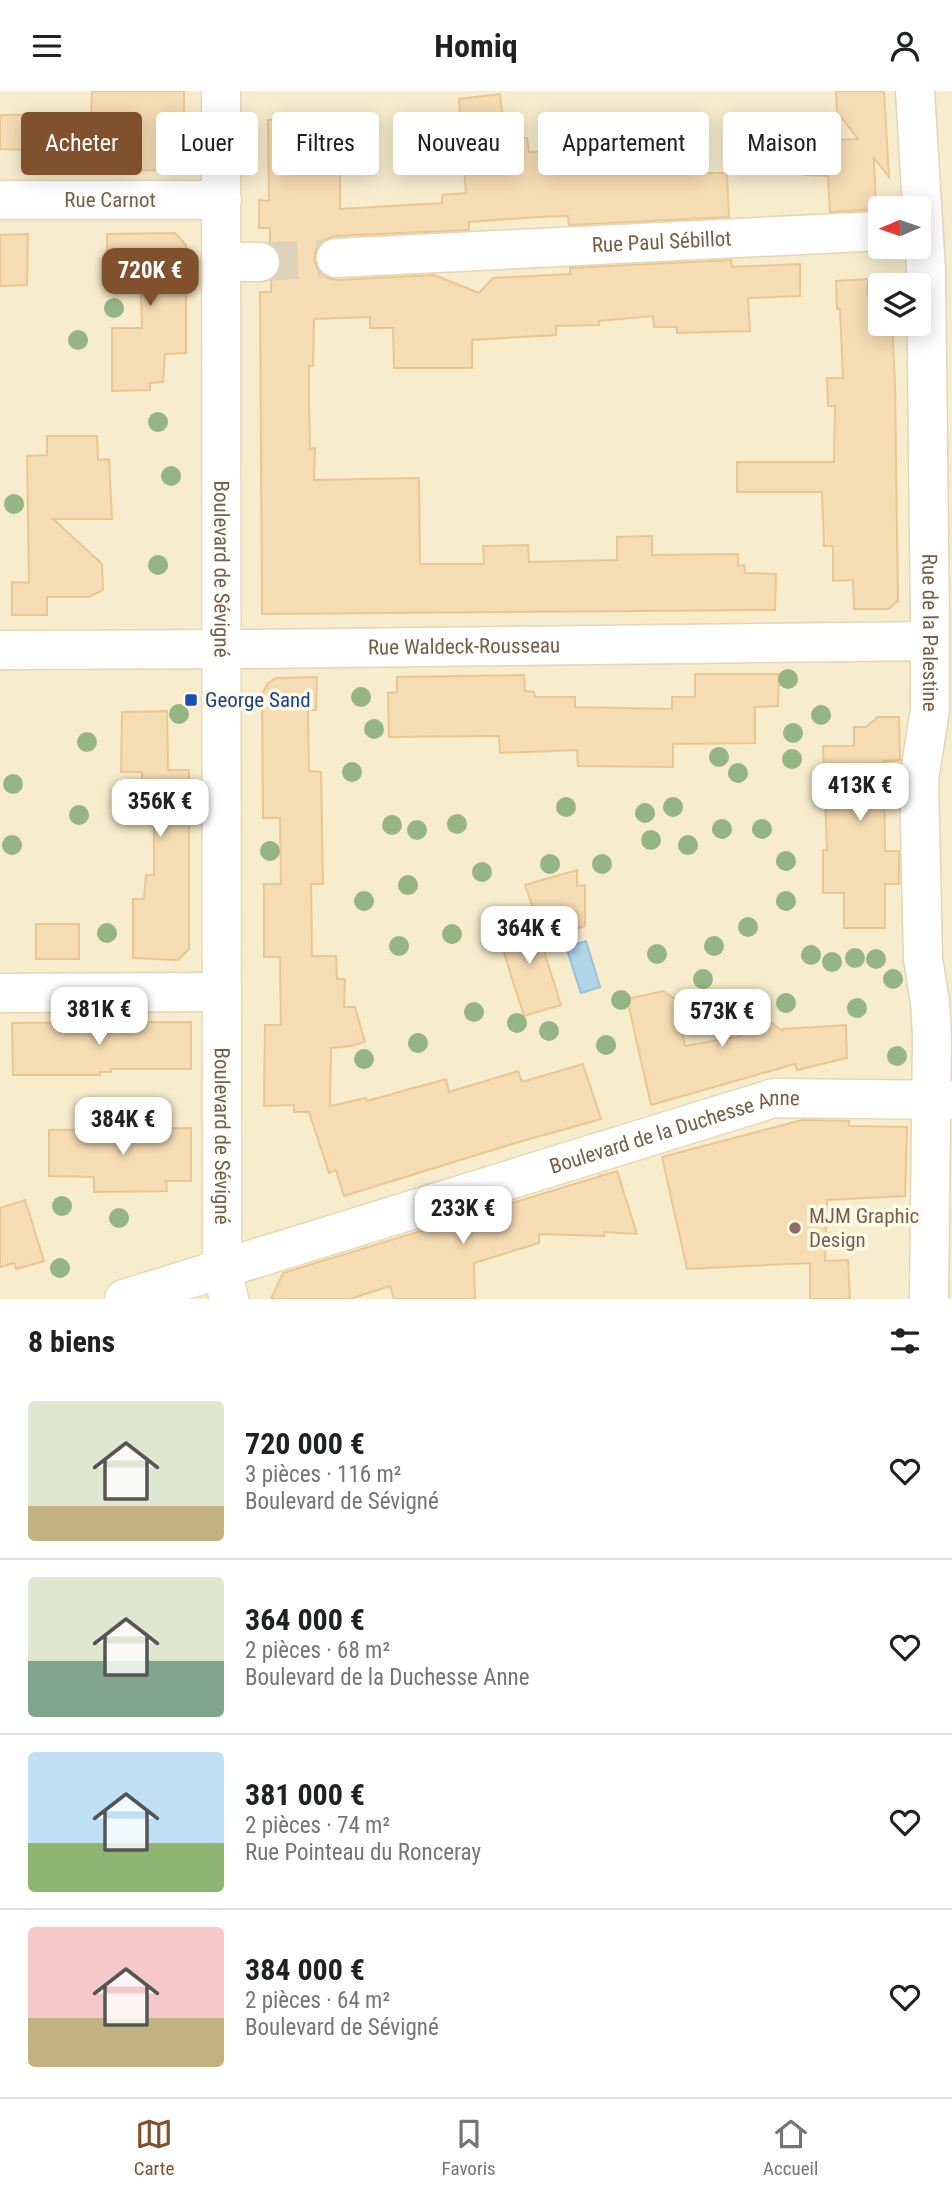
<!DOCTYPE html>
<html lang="fr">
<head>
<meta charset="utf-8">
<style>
  :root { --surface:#fff; --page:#f2f2f2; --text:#202124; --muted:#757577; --line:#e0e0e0; --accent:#80512c }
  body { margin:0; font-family:"Roboto Condensed",sans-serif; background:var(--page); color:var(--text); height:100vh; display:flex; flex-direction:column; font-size:26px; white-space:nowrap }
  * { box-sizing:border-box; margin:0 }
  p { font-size:23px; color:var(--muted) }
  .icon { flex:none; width:38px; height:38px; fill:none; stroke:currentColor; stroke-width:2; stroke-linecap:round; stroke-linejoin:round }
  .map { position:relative; height:1208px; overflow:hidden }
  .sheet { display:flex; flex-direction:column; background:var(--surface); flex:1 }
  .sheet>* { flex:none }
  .banner { position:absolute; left:21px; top:21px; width:910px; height:63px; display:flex; gap:14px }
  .needle { width:46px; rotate:268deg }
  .controls { position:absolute; left:868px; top:105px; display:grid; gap:14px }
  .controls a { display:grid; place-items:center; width:63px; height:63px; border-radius:7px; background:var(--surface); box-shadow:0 4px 18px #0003; font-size:35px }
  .price { position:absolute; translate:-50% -60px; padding:0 16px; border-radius:14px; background:#fff; color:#222; font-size:23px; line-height:46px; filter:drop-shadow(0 2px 4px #0008) }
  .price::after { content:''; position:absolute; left:50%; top:42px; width:21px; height:16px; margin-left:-10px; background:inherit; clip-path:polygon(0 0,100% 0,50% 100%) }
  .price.on { background:var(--accent); color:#fff }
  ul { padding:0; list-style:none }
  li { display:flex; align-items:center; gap:21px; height:175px; padding:0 28px }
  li+li { border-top:2px solid var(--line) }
  li span { display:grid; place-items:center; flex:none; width:196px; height:140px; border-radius:7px; color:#555 }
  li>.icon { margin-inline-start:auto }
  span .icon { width:84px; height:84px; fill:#fffc; stroke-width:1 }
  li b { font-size:30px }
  h2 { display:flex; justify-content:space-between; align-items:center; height:84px; padding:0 28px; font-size:30px }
  .chip { padding:0 24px; border-radius:7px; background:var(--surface); box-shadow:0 4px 18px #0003; font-size:24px; line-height:63px }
  .chip.on { background:var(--accent); color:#fff }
  header { display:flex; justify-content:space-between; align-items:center; height:91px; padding:0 28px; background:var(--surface); font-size:32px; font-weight:700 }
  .tab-bar { display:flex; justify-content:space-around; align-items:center; height:98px; border-top:2px solid var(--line); background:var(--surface); font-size:19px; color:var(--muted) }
  .tab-bar a { display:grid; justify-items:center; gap:4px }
  .tab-bar .on { color:var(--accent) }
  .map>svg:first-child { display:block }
  .residential { fill:#f7eccb; fill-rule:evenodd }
  .water { fill:#b1d5e9; stroke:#96c2dc; stroke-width:2 }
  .building { fill:#f6dcb3; stroke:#eac792; stroke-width:2 }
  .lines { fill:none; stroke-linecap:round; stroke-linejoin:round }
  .street-tunnel { stroke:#dcd3b8; stroke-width:38; stroke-dasharray:38 19; stroke-linecap:butt }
  .street-casing { stroke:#e3d6b9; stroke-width:41 }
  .secondary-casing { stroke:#e9d9b6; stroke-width:41 }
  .street { stroke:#fff; stroke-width:38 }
  .secondary { stroke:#fff; stroke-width:38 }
  .tree { fill:#96b584 }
  .transit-dot { fill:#1a4fb4; stroke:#fffbe6; stroke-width:2.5 }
  .education-dot { fill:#8d6e63; stroke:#fffbe6; stroke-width:2.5 }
  .labels { text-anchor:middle; stroke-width:7; stroke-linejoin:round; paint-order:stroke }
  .street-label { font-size:21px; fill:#766144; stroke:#fffbe6 }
  .transit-label { font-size:21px; fill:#164399; stroke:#fffbe6; text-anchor:start }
  .education-label { font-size:21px; fill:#785e54; stroke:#fffbe6; text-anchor:start }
</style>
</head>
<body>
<header><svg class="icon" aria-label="menu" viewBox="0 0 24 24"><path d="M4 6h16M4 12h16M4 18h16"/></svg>Homiq<svg class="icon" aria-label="person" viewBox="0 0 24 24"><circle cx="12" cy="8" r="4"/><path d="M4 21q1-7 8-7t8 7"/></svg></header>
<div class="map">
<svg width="952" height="1208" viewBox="0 0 952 1208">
  <rect width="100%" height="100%" fill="#fef9de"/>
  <path class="residential" d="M0,0H952V1208H0ZM880,117H919V156H880ZM880,194H919V233H880Z"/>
  <polygon class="water" points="586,850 600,896 581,902 566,856"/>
  <g class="building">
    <polygon points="92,0 184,0 184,60 165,79 26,80 26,59 0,58 0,24 91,23"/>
    <polygon points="836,0 884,0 889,86 874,67 876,118 830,121 828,85 806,84 804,50 858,48 837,21"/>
    <polygon points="500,3 505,49 527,47 529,61 566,60 567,71 700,66 701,82 727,82 729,126 569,134 568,125 539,126 469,131 469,139 335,145 324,149 316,158 314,169 318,179 327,187 337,189 434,184 479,202 493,187 570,183 570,177 731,169 732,176 800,173 800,205 748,207 750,240 677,242 677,236 654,236 653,225 599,230 599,234 556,235 556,244 472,249 472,277 394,277 393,237 370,237 370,226 314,228 313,275 309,275 309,315 310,358 315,357 314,389 419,387 420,473 484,473 483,455 528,454 529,471 617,469 617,446 652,445 652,464 738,463 738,475 744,474 745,482 776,483 775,519 262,523 260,201 271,201 271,190 279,182 282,172 279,160 270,152 270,137 259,137 259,109 269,110 268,29 340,28 340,118 442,112 442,104 466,102 459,8"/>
    <polygon points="175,142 186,154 186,262 165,263 163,291 150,292 150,299 112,300 112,237 142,237 140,175 107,174 107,143"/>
    <polygon points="28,143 27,194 0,195 0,144"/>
    <polygon points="868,188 867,204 880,203 880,233 892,233 895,294 898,510 888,518 854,518 853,489 833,490 833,455 824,455 822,401 737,401 737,371 834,371 835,315 828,315 827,287 843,287 840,218 837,218 836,190"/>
    <polygon points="47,345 97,345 98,369 109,368 112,428 53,428 102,473 103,499 89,506 47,506 47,524 12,524 12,491 29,492 27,365 47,364"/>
    <polygon points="695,583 779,583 778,615 755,616 755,652 673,653 673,676 578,675 577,659 500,662 499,645 389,646 388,602 397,601 397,586 524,584 525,600 534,601 535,606 575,606 575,616 672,618 672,606 695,606"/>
    <polygon points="317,586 316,619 308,619 309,680 321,681 323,793 311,793 312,865 336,865 337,888 345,888 344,916 355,916 365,951 351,955 331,957 330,1015 366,1007 367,1010 446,988 449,1001 518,980 522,991 583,973 601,1028 512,1053 344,1105 336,1079 329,1082 309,1021 294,1021 294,1014 264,1015 265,934 281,934 280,866 264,866 264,793 281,793 280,727 263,727 262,603 268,592 276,587"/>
    <polygon points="167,620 168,679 189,679 189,858 178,869 133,867 133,808 144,808 146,784 154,784 154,728 143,727 142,681 121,681 122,621"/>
    <polygon points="878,626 899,626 900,669 884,670 885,760 899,760 899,793 885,793 885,837 844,837 844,802 823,802 823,759 827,759 823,655 854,655 854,636 866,636"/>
    <polygon points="577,779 577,795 585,794 585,835 544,848 525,794"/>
    <polygon points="533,825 561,914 524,925 496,837"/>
    <rect x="36" y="833" width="43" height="35"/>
    <polygon points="663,900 675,908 685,955 741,945 734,906 783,940 783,938 846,934 847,967 797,979 795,973 651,1014 627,908"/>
    <polygon points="191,931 191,978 111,978 111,981 100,981 100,984 13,984 12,932"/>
    <polygon points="802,1029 849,1030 849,1035 907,1036 905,1105 827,1109 825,1170 848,1169 850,1208 810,1208 810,1172 687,1178 662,1066"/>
    <polygon points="191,1037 191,1090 166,1090 167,1100 94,1101 94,1086 49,1085 49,1039"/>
    <polygon points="617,1080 637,1143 604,1141 604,1145 539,1143 539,1152 474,1172 475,1208 394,1208 390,1195 350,1208 271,1208 283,1182"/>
    <polygon points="25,1109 44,1170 16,1178 14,1172 0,1176 0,1117"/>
  </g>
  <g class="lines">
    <polyline class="street-tunnel" points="260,171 336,167"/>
    <g class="street-casing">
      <g id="street">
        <path id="s1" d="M915,0L926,180L930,532V619L919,688L923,868L930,911L932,944L929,1208"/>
        <path id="s2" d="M0,109H222"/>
        <path id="s3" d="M336,167L880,140"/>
        <polyline points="221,171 260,171"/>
        <path id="s4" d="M0,559L250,558L929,550"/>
        <polyline points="0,902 222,901"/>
      </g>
    </g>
    <g class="secondary-casing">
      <g id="secondary">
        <path id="s5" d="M221,0L222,1179L229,1208"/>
        <path id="s6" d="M124,1208L774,1007L952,1009"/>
      </g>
    </g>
    <use href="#street" class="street"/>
    <use href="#secondary" class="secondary"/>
  </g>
  <g class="tree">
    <circle cx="114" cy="217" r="10"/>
    <circle cx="78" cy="249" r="10"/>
    <circle cx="158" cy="331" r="10"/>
    <circle cx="171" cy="385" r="10"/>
    <circle cx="14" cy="413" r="10"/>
    <circle cx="158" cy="474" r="10"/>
    <circle cx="788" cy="588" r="10"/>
    <circle cx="361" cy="606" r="10"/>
    <circle cx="179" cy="623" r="10"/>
    <circle cx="821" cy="624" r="10"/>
    <circle cx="374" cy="638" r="10"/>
    <circle cx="793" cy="642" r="10"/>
    <circle cx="87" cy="651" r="10"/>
    <circle cx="719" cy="666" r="10"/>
    <circle cx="792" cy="668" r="10"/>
    <circle cx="352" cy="681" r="10"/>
    <circle cx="738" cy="682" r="10"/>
    <circle cx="13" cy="693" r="10"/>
    <circle cx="566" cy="716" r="10"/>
    <circle cx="673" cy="716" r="10"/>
    <circle cx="645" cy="722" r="10"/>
    <circle cx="79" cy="724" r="10"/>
    <circle cx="457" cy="733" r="10"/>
    <circle cx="392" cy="734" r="10"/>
    <circle cx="722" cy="738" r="10"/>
    <circle cx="762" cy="738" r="10"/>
    <circle cx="417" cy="739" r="10"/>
    <circle cx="651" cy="749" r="10"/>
    <circle cx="12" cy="754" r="10"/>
    <circle cx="688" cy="754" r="10"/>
    <circle cx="270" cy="760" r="10"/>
    <circle cx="786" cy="770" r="10"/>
    <circle cx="550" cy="773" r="10"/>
    <circle cx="602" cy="773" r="10"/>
    <circle cx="482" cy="781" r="10"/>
    <circle cx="408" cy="794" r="10"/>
    <circle cx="364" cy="810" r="10"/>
    <circle cx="786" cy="810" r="10"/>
    <circle cx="748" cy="836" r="10"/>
    <circle cx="107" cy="842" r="10"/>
    <circle cx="452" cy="843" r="10"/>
    <circle cx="399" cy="855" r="10"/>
    <circle cx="714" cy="855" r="10"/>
    <circle cx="657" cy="863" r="10"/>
    <circle cx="811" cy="864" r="10"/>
    <circle cx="855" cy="867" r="10"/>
    <circle cx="876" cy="868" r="10"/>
    <circle cx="832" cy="871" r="10"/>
    <circle cx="703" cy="888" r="10"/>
    <circle cx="893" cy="888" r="10"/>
    <circle cx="621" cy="909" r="10"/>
    <circle cx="786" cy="912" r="10"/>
    <circle cx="857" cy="917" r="10"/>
    <circle cx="474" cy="921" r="10"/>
    <circle cx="517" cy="932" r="10"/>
    <circle cx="701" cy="932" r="10"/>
    <circle cx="549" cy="940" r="10"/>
    <circle cx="418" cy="952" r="10"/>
    <circle cx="606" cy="954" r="10"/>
    <circle cx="897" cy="965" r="10"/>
    <circle cx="364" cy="968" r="10"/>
    <circle cx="143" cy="1017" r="10"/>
    <circle cx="62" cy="1115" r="10"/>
    <circle cx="119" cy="1127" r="10"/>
    <circle cx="60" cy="1177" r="10"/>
  </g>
  <rect class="transit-dot" x="184" y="602" width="14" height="14" rx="3.5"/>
  <circle class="education-dot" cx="795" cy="1137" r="7"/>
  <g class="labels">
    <g class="street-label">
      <text dy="7" stroke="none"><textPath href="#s2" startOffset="110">Rue Carnot</textPath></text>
      <text dy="7" stroke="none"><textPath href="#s3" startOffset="326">Rue Paul Sébillot</textPath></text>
      <text dy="7" stroke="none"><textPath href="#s5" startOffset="478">Boulevard de Sévigné</textPath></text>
      <text dy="7" stroke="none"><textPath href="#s1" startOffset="542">Rue de la Palestine</textPath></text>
      <text dy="7" stroke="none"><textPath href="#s4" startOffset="464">Rue Waldeck-Rousseau</textPath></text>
      <text dy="7" stroke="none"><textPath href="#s6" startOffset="576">Boulevard de la Duchesse Anne</textPath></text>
      <text dy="7" stroke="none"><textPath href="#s5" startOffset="1045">Boulevard de Sévigné</textPath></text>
    </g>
    <g class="transit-label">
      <text x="205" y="616">George Sand</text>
    </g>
    <g class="education-label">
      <text x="809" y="1132">MJM Graphic<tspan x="809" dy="24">Design</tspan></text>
    </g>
  </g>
</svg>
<div class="controls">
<a><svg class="needle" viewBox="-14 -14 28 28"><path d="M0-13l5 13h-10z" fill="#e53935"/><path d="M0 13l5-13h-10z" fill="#757577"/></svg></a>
<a><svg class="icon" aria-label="layers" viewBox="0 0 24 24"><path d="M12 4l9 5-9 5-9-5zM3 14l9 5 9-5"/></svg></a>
</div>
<b class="price on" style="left:150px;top:217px">720K €</b>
<b class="price" style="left:860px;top:732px">413K €</b>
<b class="price" style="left:160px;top:748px">356K €</b>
<b class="price" style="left:529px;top:875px">364K €</b>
<b class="price" style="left:99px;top:956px">381K €</b>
<b class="price" style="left:722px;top:958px">573K €</b>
<b class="price" style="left:123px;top:1066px">384K €</b>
<b class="price" style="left:463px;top:1155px">233K €</b>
<div class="banner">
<a class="chip on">Acheter</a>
<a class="chip">Louer</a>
<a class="chip">Filtres</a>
<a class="chip">Nouveau</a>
<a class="chip">Appartement</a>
<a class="chip">Maison</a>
</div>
</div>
<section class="sheet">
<h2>8 biens<svg class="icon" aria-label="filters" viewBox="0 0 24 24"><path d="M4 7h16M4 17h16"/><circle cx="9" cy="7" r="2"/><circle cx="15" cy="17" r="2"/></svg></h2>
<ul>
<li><span style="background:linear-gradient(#dfe7d0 75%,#c2b280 0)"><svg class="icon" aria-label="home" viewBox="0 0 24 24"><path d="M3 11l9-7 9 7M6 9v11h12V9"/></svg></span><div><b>720 000 €</b><p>3 pièces · 116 m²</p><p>Boulevard de Sévigné</p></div><svg class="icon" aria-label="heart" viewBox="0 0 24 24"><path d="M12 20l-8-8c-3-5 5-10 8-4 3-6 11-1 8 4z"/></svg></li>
<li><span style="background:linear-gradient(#dfe7d0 60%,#7fa58c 0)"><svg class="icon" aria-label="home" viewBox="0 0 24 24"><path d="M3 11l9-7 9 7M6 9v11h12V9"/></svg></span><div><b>364 000 €</b><p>2 pièces · 68 m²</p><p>Boulevard de la Duchesse Anne</p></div><svg class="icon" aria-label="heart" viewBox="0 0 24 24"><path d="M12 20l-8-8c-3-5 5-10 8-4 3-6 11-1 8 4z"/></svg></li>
<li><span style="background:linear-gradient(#bfe0f5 65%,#8fb573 0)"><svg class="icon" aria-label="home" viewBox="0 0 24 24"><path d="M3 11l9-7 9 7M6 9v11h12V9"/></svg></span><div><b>381 000 €</b><p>2 pièces · 74 m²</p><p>Rue Pointeau du Ronceray</p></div><svg class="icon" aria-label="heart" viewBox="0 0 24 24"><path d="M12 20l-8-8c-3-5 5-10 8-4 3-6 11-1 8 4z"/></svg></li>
<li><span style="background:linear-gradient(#f6c9c9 65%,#c2b280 0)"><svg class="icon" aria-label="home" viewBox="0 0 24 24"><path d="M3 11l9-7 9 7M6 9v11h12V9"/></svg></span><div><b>384 000 €</b><p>2 pièces · 64 m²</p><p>Boulevard de Sévigné</p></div><svg class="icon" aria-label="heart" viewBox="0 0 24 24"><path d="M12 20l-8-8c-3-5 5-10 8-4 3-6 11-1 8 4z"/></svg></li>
</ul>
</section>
<nav class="tab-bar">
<a class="on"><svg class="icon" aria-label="map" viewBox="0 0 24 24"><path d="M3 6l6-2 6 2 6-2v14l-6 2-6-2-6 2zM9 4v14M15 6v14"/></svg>Carte</a>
<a><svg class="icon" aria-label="saved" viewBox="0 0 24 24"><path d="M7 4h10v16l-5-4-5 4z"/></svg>Favoris</a>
<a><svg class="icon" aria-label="home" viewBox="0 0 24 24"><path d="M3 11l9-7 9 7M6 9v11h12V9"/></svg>Accueil</a>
</nav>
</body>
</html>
